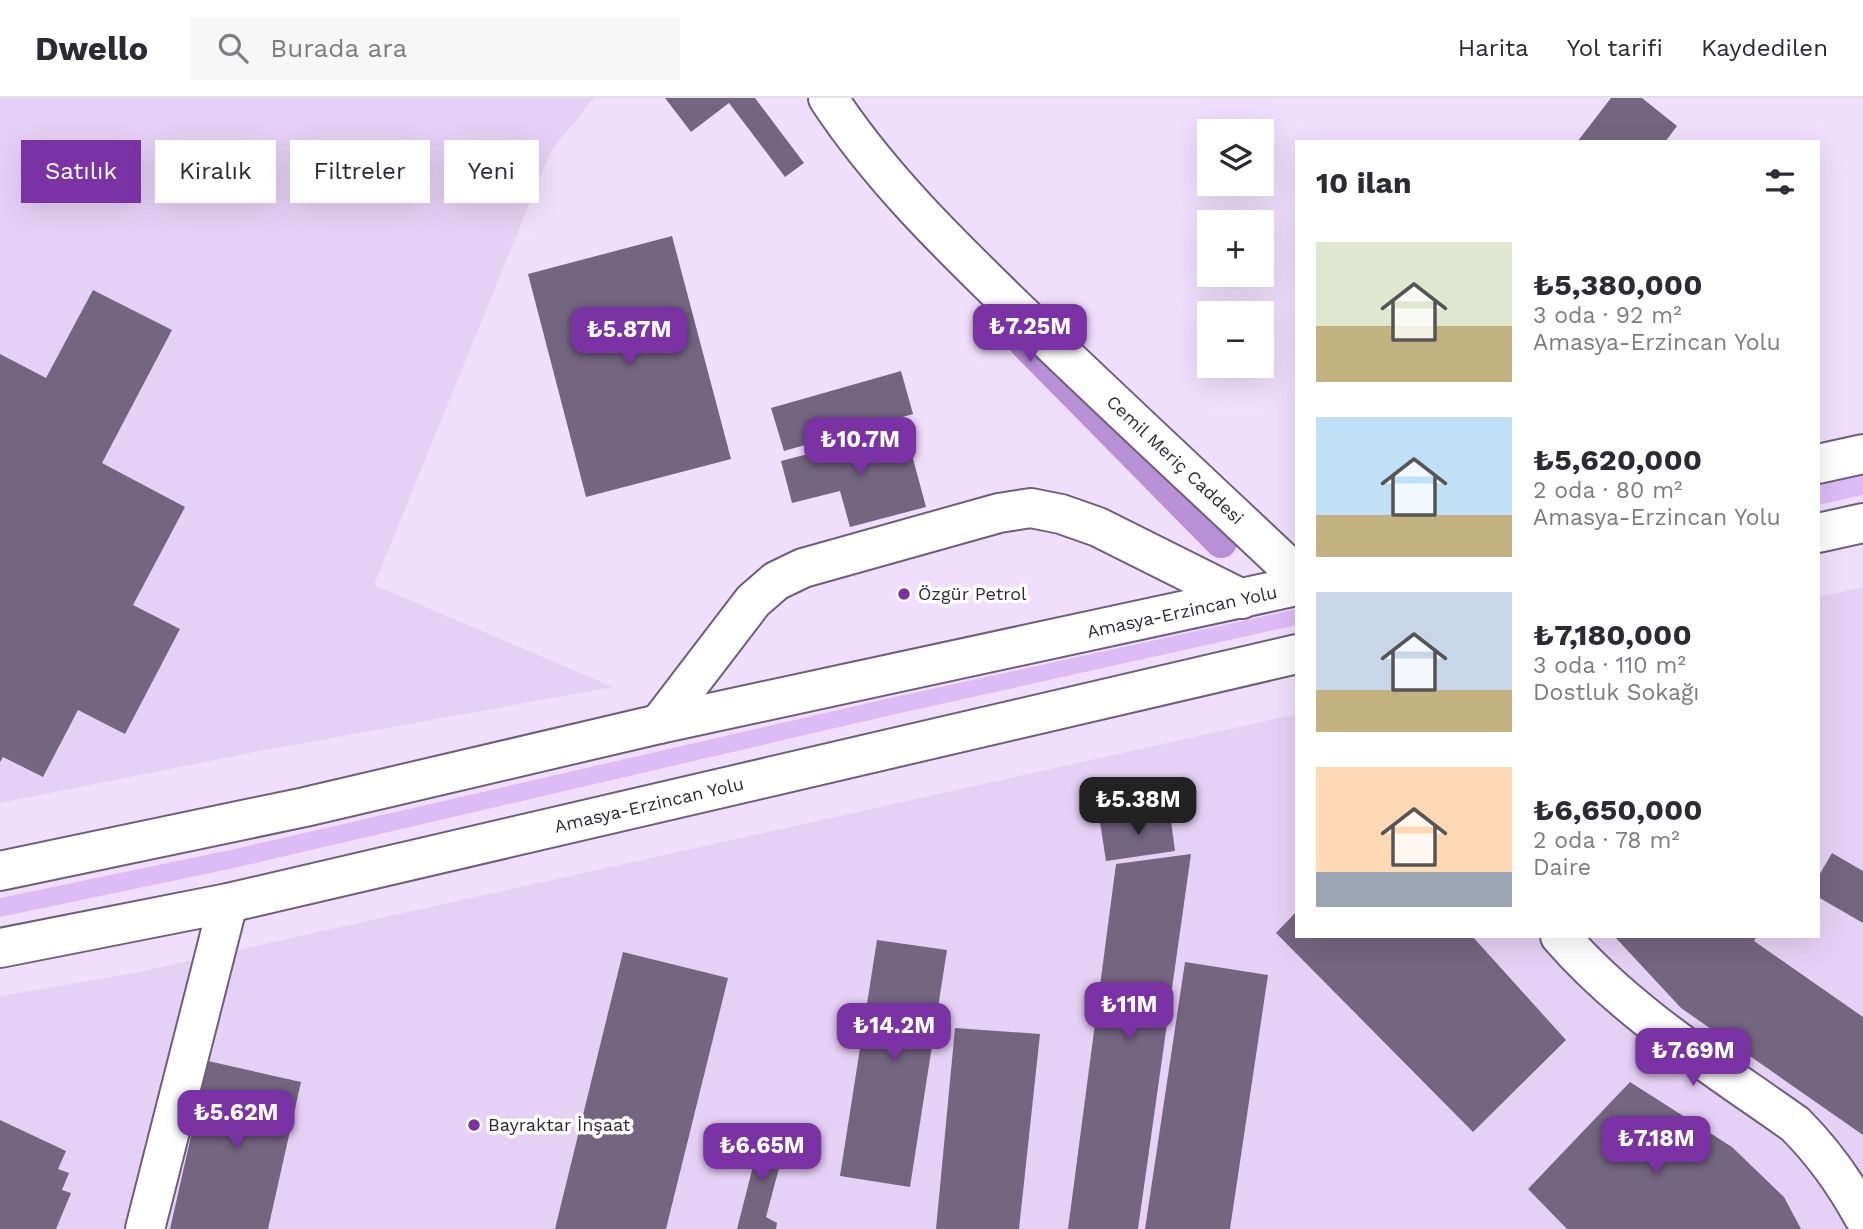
<!DOCTYPE html>
<html lang="tr">
<head>
<meta charset="utf-8">
<style>
  :root { --surface:#fff; --page:#f7f7f7; --text:#2b2b33; --muted:#7c7c81; --line:#e1e1e2; --accent:#7a32a5 }
  body { margin:0; font-family:"Work Sans",sans-serif; background:var(--page); color:var(--text); height:100vh; display:flex; flex-direction:column; font-size:26px; white-space:nowrap }
  * { box-sizing:border-box; margin:0 }
  p { font-size:23px; color:var(--muted) }
  .icon { flex:none; width:38px; height:38px; fill:none; stroke:currentColor; stroke-width:2; stroke-linecap:round; stroke-linejoin:round }
  .map { position:relative; flex:1; overflow:hidden }
  .side { position:absolute; left:1295px; top:42px; width:525px; height:798px; display:flex; flex-direction:column; background:var(--surface); border-radius:0px; box-shadow:0 7px 28px #0002 }
  .side>* { flex:none }
  .hud { position:absolute; left:21px; top:42px; width:665px; height:63px; display:flex; gap:14px }
  .tools { position:absolute; left:1197px; top:21px; display:grid; gap:14px }
  .tools a { display:grid; place-items:center; width:77px; height:77px; border-radius:0px; background:var(--surface); box-shadow:0 7px 28px #0002; font-size:35px }
  .price { position:absolute; translate:-50% -60px; padding:0 16px; border-radius:14px; background:var(--accent); color:#fff; font-size:23px; line-height:46px; filter:drop-shadow(0 2px 4px #0008) }
  .price::after { content:''; position:absolute; left:50%; top:42px; width:21px; height:16px; margin-left:-10px; background:inherit; clip-path:polygon(0 0,100% 0,50% 100%) }
  .price.selected { background:#222; color:#fff }
  ul { padding:0; list-style:none }
  li { display:flex; align-items:center; gap:21px; height:175px; padding:0 21px }
  li span { display:grid; place-items:center; flex:none; width:196px; height:140px; border-radius:0px; color:#555 }
  li>.icon { margin-inline-start:auto }
  span .icon { width:84px; height:84px; fill:#fffc; stroke-width:1 }
  li b { font-size:30px }
  h2 { display:flex; justify-content:space-between; align-items:center; height:84px; padding:0 21px; font-size:30px }
  .tag { padding:0 24px; border-radius:0px; background:var(--surface); box-shadow:0 7px 28px #0002; font-size:24px; line-height:63px }
  .tag.selected { background:var(--accent); color:#fff }
  header { display:flex; align-items:center; gap:42px; box-sizing:border-box; height:98px; padding:0 35px; background:var(--surface); border-bottom:2px solid var(--line) }
  header strong { font-size:33px }
  nav { display:flex; gap:38px; margin-inline-start:auto; font-size:24px }
  .search { width:490px; height:63px; background:var(--page); display:flex; align-items:center; gap:18px; box-sizing:border-box; padding:0 24px; border-radius:0px; color:var(--muted); font-size:26px }
  .map>svg:first-child { display:block }
  .built { fill:#e5d1f5 }
  .green { fill:#ddbbf7 }
  .lines { fill:none; stroke-linecap:round; stroke-linejoin:round }
  .canal { stroke:#b890d6; stroke-width:32 }
  .building { fill:#746680 }
  .minor-casing { stroke:#6d5f78; stroke-width:42 }
  .highway-casing { stroke:#6d5f78; stroke-width:42 }
  .minor { stroke:#fff; stroke-width:38 }
  .highway { stroke:#fff; stroke-width:38 }
  .poi-dot { fill:#7a32a5; stroke:#fff; stroke-width:2.5 }
  .labels { text-anchor:middle; stroke-width:7; stroke-linejoin:round; paint-order:stroke }
  .street-label { font-size:18px; fill:#2f2934; stroke:#fff }
  .poi-label { font-size:18px; fill:#2f2934; stroke:#fff; text-anchor:start }
</style>
</head>
<body>
<header>
<strong>Dwello</strong>
<div class="search"><svg class="icon" aria-label="search" viewBox="0 0 24 24"><circle cx="10" cy="10" r="6"/><path d="M15 15l6 6"/></svg>Burada ara</div>
<nav><a>Harita</a><a>Yol tarifi</a><a>Kaydedilen</a></nav>
</header>
<div class="map">
<svg width="1863" height="1131" viewBox="0 0 1863 1131">
  <rect width="100%" height="100%" fill="#efdffc"/>
  <g class="built">
    <polygon points="0,0 594,0 551,53 374,487 613,589 260,653 0,705"/>
    <polygon points="1863,489 1863,1131 0,1131 0,898 130,876 1297,616 1297,838 1818,838 1818,499"/>
  </g>
  <g class="green">
    <polygon points="1863,377 1863,397 1818,407 1818,388"/>
    <polygon points="1297,511 1297,527 887,618 234,770 0,819 0,800 235,751 886,601"/>
  </g>
  <g class="lines">
    <polyline class="canal" points="1025,245 1221,444"/>
  </g>
  <g class="building">
    <polygon points="665,0 755,0 804,65 785,79 729,5 691,34"/>
    <polygon points="1611,0 1642,0 1677,28 1665,44 1577,44"/>
    <polygon points="672,138 731,361 586,399 528,176"/>
    <polygon points="93,192 172,232 102,365 185,409 133,507 180,531 125,636 78,612 43,679 3,659 0,664 0,256 46,280"/>
    <polygon points="901,273 913,316 784,353 771,310"/>
    <polygon points="905,331 926,409 850,429 840,393 792,405 781,363"/>
    <polygon points="1170,715 1175,753 1106,763 1100,724"/>
    <polygon points="1832,755 1863,773 1863,825 1818,799 1818,779"/>
    <polygon points="1191,756 1138,1131 1068,1131 1116,766"/>
    <polygon points="1297,813 1297,838 1472,838 1566,942 1473,1034 1276,835"/>
    <polygon points="1614,838 1757,838 1754,843 1863,919 1863,1037 1681,910"/>
    <polygon points="877,842 947,852 910,1089 840,1078"/>
    <polygon points="623,854 728,880 666,1131 555,1131"/>
    <polygon points="1185,864 1268,877 1230,1131 1145,1131"/>
    <polygon points="955,930 1040,936 1019,1131 936,1131"/>
    <polygon points="208,963 301,984 268,1131 170,1131"/>
    <polygon points="1630,984 1732,1049 1784,1099 1801,1131 1567,1131 1528,1091"/>
    <polygon points="0,1022 66,1053 58,1071 69,1075 62,1092 71,1095 56,1131 0,1131"/>
    <polygon points="762,1033 787,1040 766,1119 777,1125 776,1131 737,1131"/>
  </g>
  <g class="lines">
    <g class="minor-casing">
      <g id="minor">
        <path d="M828,0C882,82 953,150 1023,218C1113,305 1205,390 1297,477"/>
        <polyline points="659,626 753,503 776,483 803,470 999,415 1031,410 1061,416 1098,429 1242,501"/>
        <path d="M1560,838C1626,914 1713,968 1795,1026C1823,1054 1844,1083 1863,1118"/>
        <polyline points="145,1131 228,805"/>
      </g>
    </g>
    <g class="highway-casing">
      <g id="highway">
        <polyline points="1818,366 1863,356"/>
        <polyline points="1818,435 1863,425"/>
        <polyline points="0,773 305,709 659,626 1297,488"/>
        <polyline points="0,850 228,805 1297,556"/>
      </g>
    </g>
    <use href="#minor" class="minor"/>
    <use href="#highway" class="highway"/>
  </g>
  <g class="poi-dot">
    <circle cx="904" cy="496" r="7"/>
    <circle cx="474" cy="1027" r="7"/>
  </g>
  <g class="labels">
    <g class="street-label">
      <text transform="translate(1175 362) rotate(43)" y="6">Cemil Meriç Caddesi</text>
      <text transform="translate(1182 514) rotate(-12)" y="6">Amasya-Erzincan Yolu</text>
      <text transform="translate(649 707) rotate(-13)" y="6">Amasya-Erzincan Yolu</text>
    </g>
    <g class="poi-label">
      <text x="918" y="502">Özgür Petrol</text>
      <text x="488" y="1033">Bayraktar İnşaat</text>
    </g>
  </g>
</svg>
<div class="tools">
<a><svg class="icon" aria-label="layers" viewBox="0 0 24 24"><path d="M12 4l9 5-9 5-9-5zM3 14l9 5 9-5"/></svg></a>
<a>+</a>
<a>−</a>
</div>
<b class="price" style="left:1030px;top:266px">₺7.25M</b>
<b class="price" style="left:629px;top:269px">₺5.87M</b>
<b class="price" style="left:860px;top:379px">₺10.7M</b>
<b class="price selected" style="left:1138px;top:739px">₺5.38M</b>
<b class="price" style="left:1129px;top:944px">₺11M</b>
<b class="price" style="left:894px;top:965px">₺14.2M</b>
<b class="price" style="left:1693px;top:990px">₺7.69M</b>
<b class="price" style="left:236px;top:1052px">₺5.62M</b>
<b class="price" style="left:1656px;top:1078px">₺7.18M</b>
<b class="price" style="left:762px;top:1085px">₺6.65M</b>
<div class="hud">
<a class="tag selected">Satılık</a>
<a class="tag">Kiralık</a>
<a class="tag">Filtreler</a>
<a class="tag">Yeni</a>
</div>
<section class="side">
<h2>10 ilan<svg class="icon" aria-label="filters" viewBox="0 0 24 24"><path d="M4 7h16M4 17h16"/><circle cx="9" cy="7" r="2"/><circle cx="15" cy="17" r="2"/></svg></h2>
<ul>
<li><span style="background:linear-gradient(#dfe7d0 60%,#c2b280 0)"><svg class="icon" aria-label="home" viewBox="0 0 24 24"><path d="M3 11l9-7 9 7M6 9v11h12V9"/></svg></span><div><b>₺5,380,000</b><p>3 oda · 92 m²</p><p>Amasya-Erzincan Yolu</p></div></li>
<li><span style="background:linear-gradient(#bfe0f5 70%,#c2b280 0)"><svg class="icon" aria-label="home" viewBox="0 0 24 24"><path d="M3 11l9-7 9 7M6 9v11h12V9"/></svg></span><div><b>₺5,620,000</b><p>2 oda · 80 m²</p><p>Amasya-Erzincan Yolu</p></div></li>
<li><span style="background:linear-gradient(#c9d6e8 70%,#c2b280 0)"><svg class="icon" aria-label="home" viewBox="0 0 24 24"><path d="M3 11l9-7 9 7M6 9v11h12V9"/></svg></span><div><b>₺7,180,000</b><p>3 oda · 110 m²</p><p>Dostluk Sokağı</p></div></li>
<li><span style="background:linear-gradient(#ffd9b3 75%,#9aa5b1 0)"><svg class="icon" aria-label="home" viewBox="0 0 24 24"><path d="M3 11l9-7 9 7M6 9v11h12V9"/></svg></span><div><b>₺6,650,000</b><p>2 oda · 78 m²</p><p>Daire</p></div></li>
</ul>
</section>
</div>
</body>
</html>
